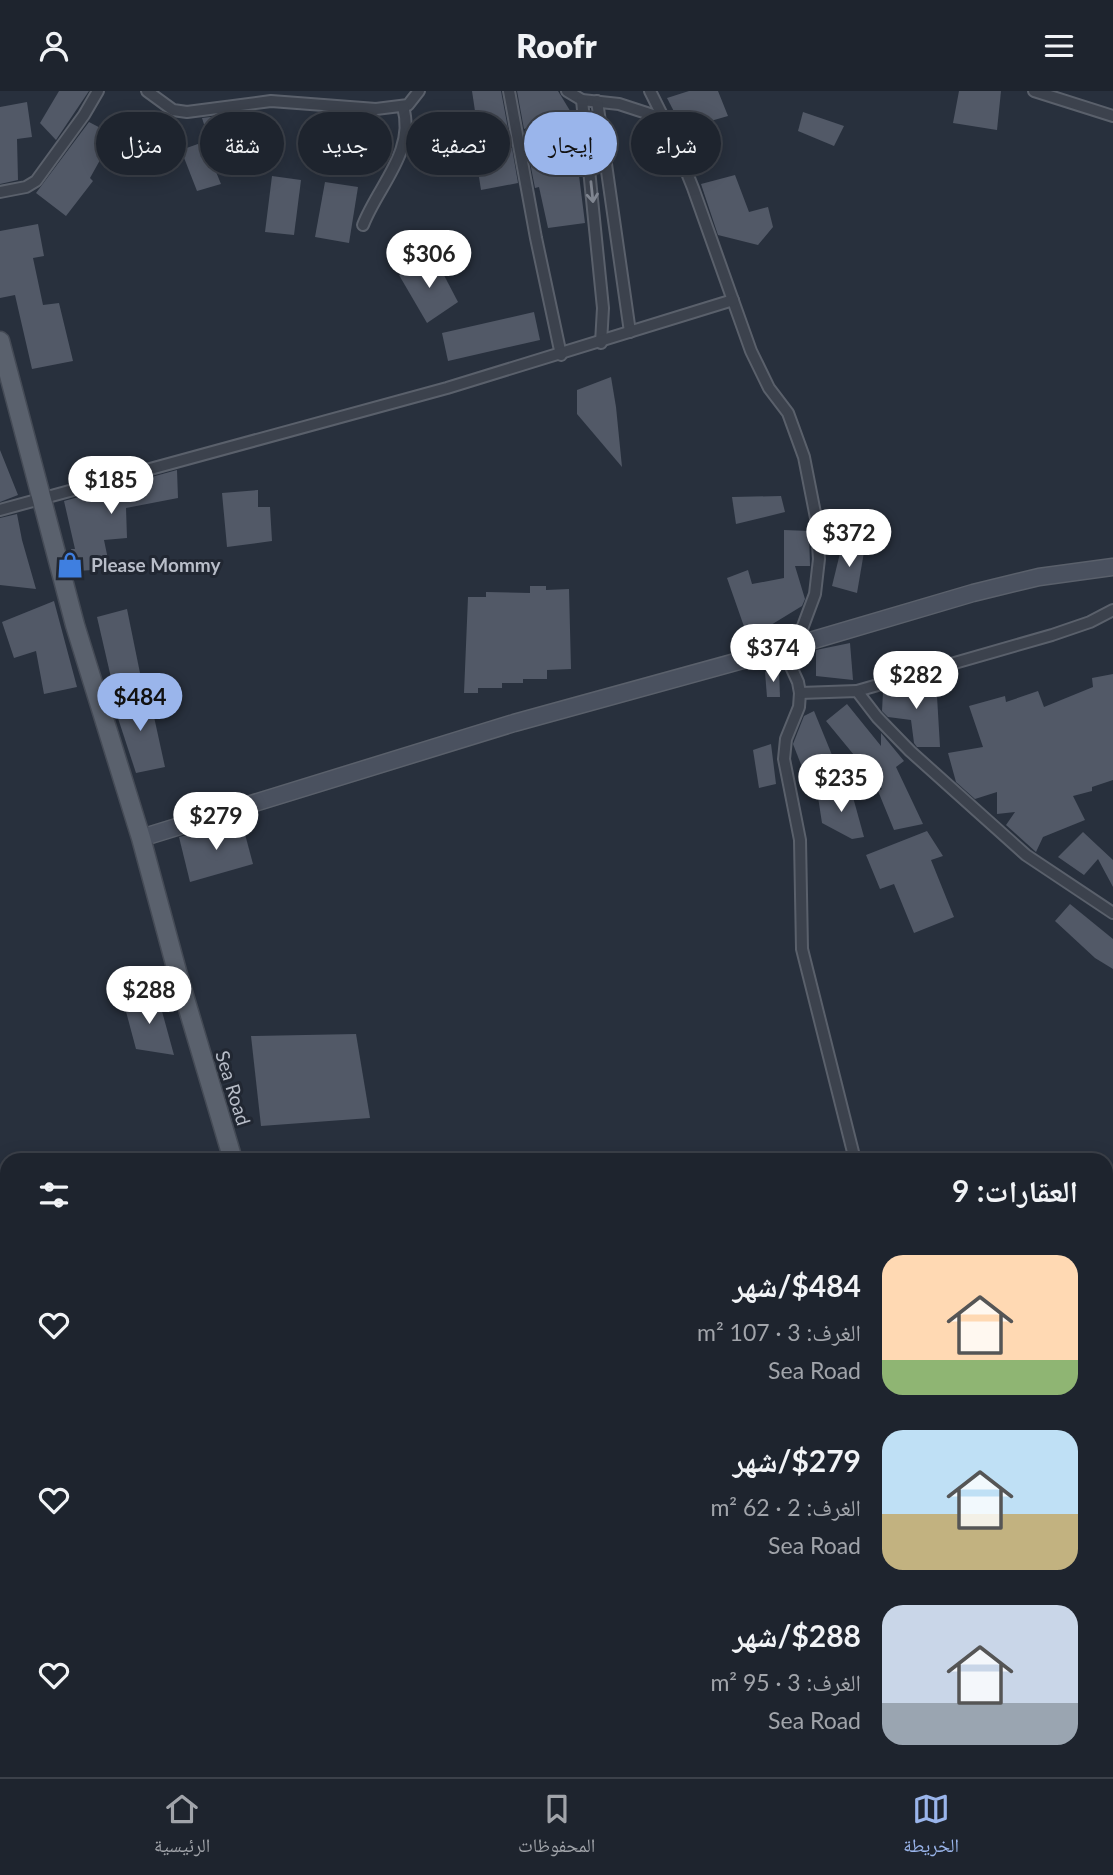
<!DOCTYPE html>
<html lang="ar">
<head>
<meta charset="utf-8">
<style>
  :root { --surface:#1e242e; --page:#262c36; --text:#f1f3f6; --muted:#a1a4aa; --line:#3c414a; --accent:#9ab5eb }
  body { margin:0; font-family:Lato,"Noto Naskh Arabic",sans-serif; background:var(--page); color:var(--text); direction:rtl; height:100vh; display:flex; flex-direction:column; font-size:26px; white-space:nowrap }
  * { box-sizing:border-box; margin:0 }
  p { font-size:23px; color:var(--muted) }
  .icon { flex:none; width:38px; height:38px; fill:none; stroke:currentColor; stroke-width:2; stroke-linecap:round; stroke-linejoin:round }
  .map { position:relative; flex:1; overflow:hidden; direction:ltr }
  .drawer { position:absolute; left:0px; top:1062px; width:1113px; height:625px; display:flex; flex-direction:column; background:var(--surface); border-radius:21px 21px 0 0; box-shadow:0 4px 18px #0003,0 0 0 2px var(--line); direction:rtl }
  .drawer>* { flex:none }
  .hud { position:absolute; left:21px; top:21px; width:700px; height:63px; direction:rtl; display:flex; gap:14px }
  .price { position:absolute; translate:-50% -60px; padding:0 16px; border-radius:24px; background:#fff; color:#222; font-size:23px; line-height:46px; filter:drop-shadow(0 2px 4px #0008) }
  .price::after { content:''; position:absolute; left:50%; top:42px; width:21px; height:16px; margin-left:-10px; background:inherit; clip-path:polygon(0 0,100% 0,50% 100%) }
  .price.selected { background:var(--accent); color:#111 }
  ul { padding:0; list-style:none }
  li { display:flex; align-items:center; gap:21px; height:175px; padding:0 35px }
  li span { display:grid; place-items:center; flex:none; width:196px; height:140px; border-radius:21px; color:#555 }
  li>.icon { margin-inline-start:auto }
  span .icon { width:84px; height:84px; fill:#fffc; stroke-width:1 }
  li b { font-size:30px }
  h2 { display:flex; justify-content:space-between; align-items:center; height:84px; padding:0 35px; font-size:30px }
  .tag { padding:0 24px; border-radius:32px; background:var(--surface); box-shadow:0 4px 18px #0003,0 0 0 2px var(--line); font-size:24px; line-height:63px }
  .tag.selected { background:var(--accent); color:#111 }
  header { display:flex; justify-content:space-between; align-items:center; height:91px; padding:0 35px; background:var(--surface); font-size:32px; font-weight:800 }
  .tabs { display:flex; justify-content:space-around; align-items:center; height:98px; border-top:2px solid var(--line); background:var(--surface); font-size:19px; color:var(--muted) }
  .tabs a { display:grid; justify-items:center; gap:4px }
  .tabs .selected { color:var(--accent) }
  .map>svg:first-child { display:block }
  .building { fill:#525967 }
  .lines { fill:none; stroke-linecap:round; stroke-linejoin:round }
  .lane-casing { stroke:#5a606b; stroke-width:9 }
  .street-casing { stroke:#5a606b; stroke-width:14 }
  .secondary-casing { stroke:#5a606b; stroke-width:19 }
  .primary-casing { stroke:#454b56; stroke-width:21 }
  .lane { stroke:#3c424d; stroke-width:5 }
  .street { stroke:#3c424d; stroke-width:10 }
  .secondary { stroke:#4a515f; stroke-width:16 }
  .primary { stroke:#5a616d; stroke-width:18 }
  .oneway { stroke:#808691 }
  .labels { text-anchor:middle; stroke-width:6; stroke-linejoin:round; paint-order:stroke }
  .poi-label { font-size:19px; font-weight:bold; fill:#b8bdc8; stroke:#212732; text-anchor:start }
  .street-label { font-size:19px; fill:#b8bdc8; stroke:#212732 }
</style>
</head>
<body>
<header><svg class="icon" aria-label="menu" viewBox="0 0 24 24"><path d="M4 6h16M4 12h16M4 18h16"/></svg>Roofr<svg class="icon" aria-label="person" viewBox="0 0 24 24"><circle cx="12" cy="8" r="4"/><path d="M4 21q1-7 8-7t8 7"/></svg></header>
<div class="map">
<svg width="1113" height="1686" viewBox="0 0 1113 1686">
  <rect width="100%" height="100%" fill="#28303d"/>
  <g class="building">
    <polygon points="59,0 89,0 56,49 40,32"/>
    <polygon points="472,0 501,0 509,43 474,54 472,41 478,40"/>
    <polygon points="517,0 558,0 572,23 524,38"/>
    <polygon points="689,0 718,0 728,25 683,38 667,7"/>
    <polygon points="959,0 1001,0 997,39 953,32"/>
    <polygon points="27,11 32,46 17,48 18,89 0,93 0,16"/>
    <polygon points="803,21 844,35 834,55 798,40"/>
    <polygon points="236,23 252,51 241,66 212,71 221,93 197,100 181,59 209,49 202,27"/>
    <polygon points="89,31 114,44 90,87 93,90 66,125 36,102"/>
    <polygon points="575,53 585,132 548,137 539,96 535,97 527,56"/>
    <polygon points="512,57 518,92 481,99 475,60"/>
    <polygon points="735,84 749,121 768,116 773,136 758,154 718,144 701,93"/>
    <polygon points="272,85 301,89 294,144 265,141"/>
    <polygon points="325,91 358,96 349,152 315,146"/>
    <polygon points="38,133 44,165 33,167 43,214 59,212 73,270 32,278 15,204 0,207 0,140"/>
    <polygon points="436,169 458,211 427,232 399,184"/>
    <polygon points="534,221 540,249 448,270 442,242"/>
    <polygon points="611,286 616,316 622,376 577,323 577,299"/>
    <polygon points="0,359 18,404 0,411"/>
    <polygon points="177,379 178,407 126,417 127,447 104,449 110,478 76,480 71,458 75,458 64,410"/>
    <polygon points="258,399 258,416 270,416 272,450 227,456 222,402"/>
    <polygon points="781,405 785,421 736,433 732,406"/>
    <polygon points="17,423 22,449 36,498 0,494 0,427"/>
    <polygon points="784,439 809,440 810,475 795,475 805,508 802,515 766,537 747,544 727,487 748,479 752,493 784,487"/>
    <polygon points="842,454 864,461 857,502 832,495"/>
    <polygon points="530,495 546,495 546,499 569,498 571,578 547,579 547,588 523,588 523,592 502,592 502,597 478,597 478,602 464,602 468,506 486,506 486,501 530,502"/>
    <polygon points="54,510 77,596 44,603 36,560 14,567 2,531"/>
    <polygon points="127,518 141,587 112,591 97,526"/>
    <polygon points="850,552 853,589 816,585 816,559"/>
    <polygon points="779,579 780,606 767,606 765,581"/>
    <polygon points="1113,583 1113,689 1092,696 1092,700 1073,705 1085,729 1043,746 1036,761 1006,734 1015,721 997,723 997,701 975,708 956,691 948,662 983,656 969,615 1005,605 1006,611 1038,600 1044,616 1093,596 1092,587"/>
    <polygon points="936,588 940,656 917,656 914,652 911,629 888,626 882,620 883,601"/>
    <polygon points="149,603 165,676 136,682 113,612"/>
    <polygon points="847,613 881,655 881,642 904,670 896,676 923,733 894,739 878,700 882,698 826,630"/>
    <polygon points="814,620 839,681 809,694 793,653 804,625"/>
    <polygon points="771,653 776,693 759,697 753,659"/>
    <polygon points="851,699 864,746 852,748 822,732 818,706"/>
    <polygon points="242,732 253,773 190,791 179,746"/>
    <polygon points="927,740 943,765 931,769 954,826 914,842 894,793 880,798 866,764"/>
    <polygon points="1083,741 1113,769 1113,796 1098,768 1084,784 1058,766"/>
    <polygon points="1070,813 1113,848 1113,878 1095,867 1055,830"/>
    <polygon points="158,906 163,924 174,964 136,958 124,913"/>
    <polygon points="356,943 370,1027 261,1035 251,945"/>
  </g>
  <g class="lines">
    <g class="lane-casing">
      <g id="lane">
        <polyline points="1106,1463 1113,1462"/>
        <polyline points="1014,1680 1016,1686"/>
        <polyline points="870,1686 876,1680"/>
      </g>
    </g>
    <g class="street-casing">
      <g id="street">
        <polyline points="147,0 173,19 187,21 271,10 376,18 408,14 419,0"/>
        <polyline points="509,0 536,147 561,264"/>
        <polyline points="567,0 582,9 619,13 662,27"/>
        <polyline points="650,0 670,40 693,97 751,260 769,297 788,322 804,366 816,427 819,468 815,503 796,554"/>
        <polyline points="1034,0 1113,25"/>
        <polyline points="582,9 603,217 601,252"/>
        <polyline points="597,10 630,241"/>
        <polyline points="0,101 26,96 36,90 84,24 98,0"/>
        <path d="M363,134C378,95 416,60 403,16"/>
        <polyline points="0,419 447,297 733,209"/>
        <polyline points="783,558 798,591 800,602 799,616 786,648 784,668 800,749 802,858 855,1069"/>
        <polyline points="857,600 1052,544 1090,531 1113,519"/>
        <polyline points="800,602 857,600 877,626 910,660 1026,764 1113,822"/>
        <polyline points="1106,1361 1113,1378"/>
      </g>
    </g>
    <g class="secondary-casing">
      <polyline id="secondary" points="141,747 514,632 783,558 973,502 1039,486 1113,476"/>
    </g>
    <g class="primary-casing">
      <g id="primary">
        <polyline points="0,250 75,534 141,747 178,884 233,1069"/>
        <polyline points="404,1680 405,1686"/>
      </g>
    </g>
    <use href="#lane" class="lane"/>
    <use href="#street" class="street"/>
    <use href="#secondary" class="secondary"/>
    <use href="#primary" class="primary"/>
  </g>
  <defs><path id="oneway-shaft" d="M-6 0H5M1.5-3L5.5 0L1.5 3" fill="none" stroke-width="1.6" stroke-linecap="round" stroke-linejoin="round" transform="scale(1.75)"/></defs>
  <use class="oneway" href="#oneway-shaft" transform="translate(592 101) rotate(84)"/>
  <defs>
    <g id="shop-bare" transform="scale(2.1)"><path d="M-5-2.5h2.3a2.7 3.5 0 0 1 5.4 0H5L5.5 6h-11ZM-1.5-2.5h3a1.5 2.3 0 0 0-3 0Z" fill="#3f7fe0" stroke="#212732" stroke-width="2.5" paint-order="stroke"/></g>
  </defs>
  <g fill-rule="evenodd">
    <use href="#shop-bare" x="70" y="474"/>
  </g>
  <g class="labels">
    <g class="poi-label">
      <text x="91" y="481">Please Mommy</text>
    </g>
    <g class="street-label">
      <text transform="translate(233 997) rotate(73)" y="7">Sea Road</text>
    </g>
  </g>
</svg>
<b class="price" style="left:429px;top:199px">$306</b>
<b class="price" style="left:111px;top:425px">$185</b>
<b class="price" style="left:849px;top:478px">$372</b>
<b class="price" style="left:773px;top:593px">$374</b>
<b class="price" style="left:916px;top:620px">$282</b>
<b class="price selected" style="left:140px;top:642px">$484</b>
<b class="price" style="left:841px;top:723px">$235</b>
<b class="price" style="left:216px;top:761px">$279</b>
<b class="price" style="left:149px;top:935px">$288</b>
<div class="hud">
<a class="tag">شراء</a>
<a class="tag selected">إيجار</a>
<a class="tag">تصفية</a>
<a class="tag">جديد</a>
<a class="tag">شقة</a>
<a class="tag">منزل</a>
</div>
<section class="drawer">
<h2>العقارات: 9<svg class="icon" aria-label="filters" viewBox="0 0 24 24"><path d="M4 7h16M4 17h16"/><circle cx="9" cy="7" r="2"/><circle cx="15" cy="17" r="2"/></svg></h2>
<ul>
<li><span style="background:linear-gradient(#ffd9b3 75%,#8fb573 0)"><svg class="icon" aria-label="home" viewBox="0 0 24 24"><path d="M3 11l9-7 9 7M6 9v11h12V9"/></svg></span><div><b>$484/شهر</b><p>الغرف: 3 · 107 m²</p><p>Sea Road</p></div><svg class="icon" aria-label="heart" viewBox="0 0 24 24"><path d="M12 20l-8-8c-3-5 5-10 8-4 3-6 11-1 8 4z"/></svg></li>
<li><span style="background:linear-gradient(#bfe0f5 60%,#c2b280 0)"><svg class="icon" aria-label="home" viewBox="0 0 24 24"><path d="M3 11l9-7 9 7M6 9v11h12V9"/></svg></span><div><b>$279/شهر</b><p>الغرف: 2 · 62 m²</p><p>Sea Road</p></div><svg class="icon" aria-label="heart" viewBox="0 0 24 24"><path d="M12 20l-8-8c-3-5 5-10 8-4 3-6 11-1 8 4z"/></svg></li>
<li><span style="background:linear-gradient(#c9d6e8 70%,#9aa5b1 0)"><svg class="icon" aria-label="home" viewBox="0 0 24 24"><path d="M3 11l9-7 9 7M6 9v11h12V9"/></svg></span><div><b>$288/شهر</b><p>الغرف: 3 · 95 m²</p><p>Sea Road</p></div><svg class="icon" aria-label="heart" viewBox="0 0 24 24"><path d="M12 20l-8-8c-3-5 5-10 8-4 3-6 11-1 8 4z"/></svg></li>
</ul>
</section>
</div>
<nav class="tabs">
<a class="selected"><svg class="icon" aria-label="map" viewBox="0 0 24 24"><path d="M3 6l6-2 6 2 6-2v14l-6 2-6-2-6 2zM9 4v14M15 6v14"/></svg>الخريطة</a>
<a><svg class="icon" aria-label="saved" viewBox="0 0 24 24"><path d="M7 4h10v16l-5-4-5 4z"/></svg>المحفوظات</a>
<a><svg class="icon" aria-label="home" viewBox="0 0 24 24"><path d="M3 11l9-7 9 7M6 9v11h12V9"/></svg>الرئيسية</a>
</nav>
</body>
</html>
